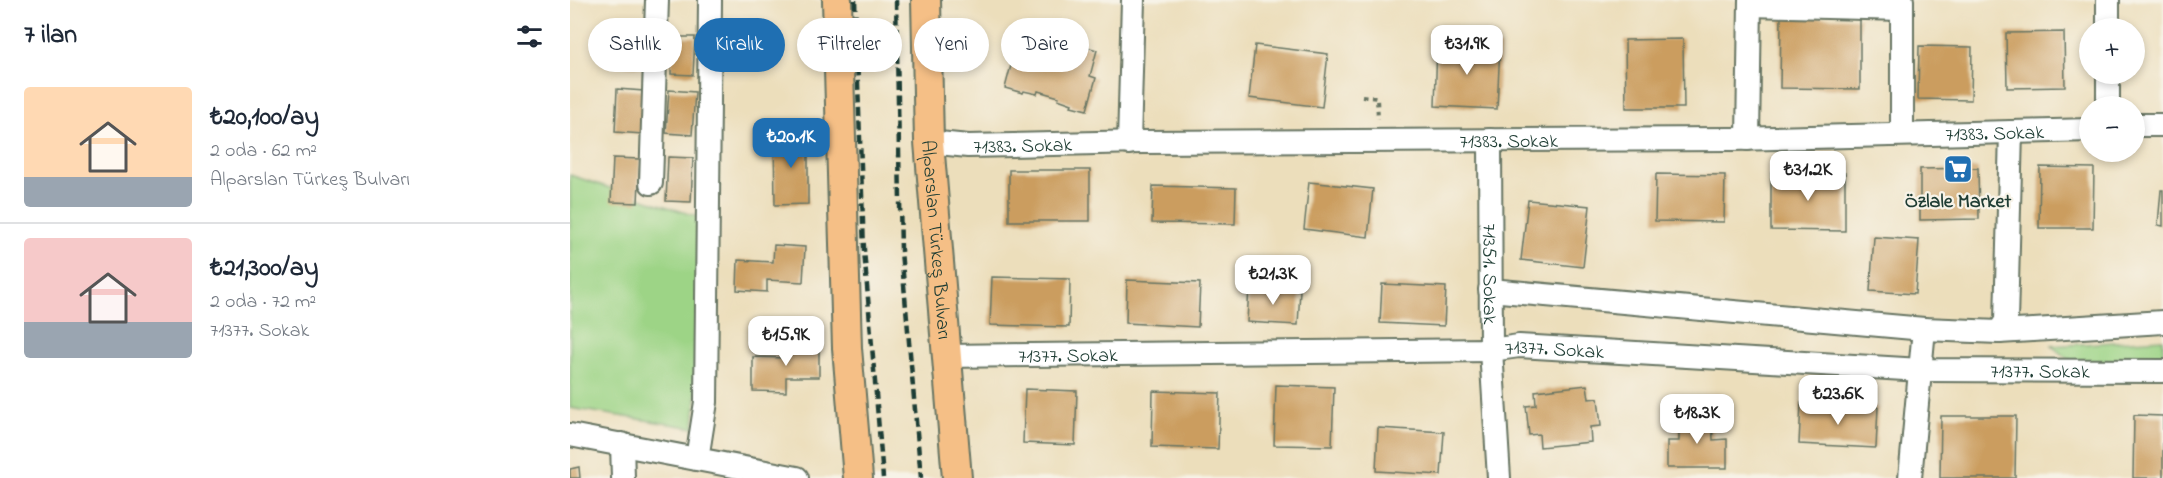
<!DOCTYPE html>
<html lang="tr">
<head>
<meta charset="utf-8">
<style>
  :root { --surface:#fff; --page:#f6f6f7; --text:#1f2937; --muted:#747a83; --line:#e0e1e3; --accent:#1f6fb2 }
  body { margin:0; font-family:"Indie Flower",sans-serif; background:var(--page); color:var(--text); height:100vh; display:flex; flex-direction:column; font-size:22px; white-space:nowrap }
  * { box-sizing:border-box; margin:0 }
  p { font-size:20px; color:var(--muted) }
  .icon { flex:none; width:33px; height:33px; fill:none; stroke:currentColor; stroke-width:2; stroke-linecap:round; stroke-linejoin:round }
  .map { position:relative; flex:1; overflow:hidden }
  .details { display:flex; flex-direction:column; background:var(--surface); width:570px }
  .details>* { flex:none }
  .hud { position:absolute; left:18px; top:18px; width:570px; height:54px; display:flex; gap:12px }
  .controls { position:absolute; left:1509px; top:18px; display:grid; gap:12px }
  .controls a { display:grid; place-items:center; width:66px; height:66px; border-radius:50%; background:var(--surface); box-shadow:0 3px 9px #0003; font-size:30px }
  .price { position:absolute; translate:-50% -51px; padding:0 14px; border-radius:12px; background:#fff; color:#222; font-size:20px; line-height:39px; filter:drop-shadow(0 2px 3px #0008) }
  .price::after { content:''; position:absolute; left:50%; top:36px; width:18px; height:14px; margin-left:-9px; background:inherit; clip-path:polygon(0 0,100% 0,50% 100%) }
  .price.selected { background:var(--accent); color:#fff }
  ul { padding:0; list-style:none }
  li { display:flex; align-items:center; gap:18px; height:150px; padding:0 24px }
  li+li { border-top:2px solid var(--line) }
  li span { display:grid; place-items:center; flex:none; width:168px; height:120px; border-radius:6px; color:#555 }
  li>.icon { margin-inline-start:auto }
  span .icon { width:72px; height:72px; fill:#fffc; stroke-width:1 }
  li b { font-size:26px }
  h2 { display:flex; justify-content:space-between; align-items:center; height:72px; padding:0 24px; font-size:26px }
  .tag { padding:0 21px; border-radius:27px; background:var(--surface); box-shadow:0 3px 9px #0003; font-size:21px; line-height:54px }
  .tag.selected { background:var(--accent); color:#fff }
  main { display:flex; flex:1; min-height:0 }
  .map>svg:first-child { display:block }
  .green { fill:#9dd486; stroke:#5e885d; stroke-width:1.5 }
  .building { fill:#cb9d5f }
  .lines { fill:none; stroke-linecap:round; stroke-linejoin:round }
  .minor-casing { stroke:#677563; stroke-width:26 }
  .major-casing { stroke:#677563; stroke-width:32 }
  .path { stroke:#677563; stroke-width:4; stroke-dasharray:4.5 4.5; stroke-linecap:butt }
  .minor { stroke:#fff; stroke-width:22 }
  .major { stroke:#f5bf86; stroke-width:28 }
  .rail { stroke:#1f3d34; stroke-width:4.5; stroke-dasharray:9 4.5; stroke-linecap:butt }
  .labels { text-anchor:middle; stroke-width:4.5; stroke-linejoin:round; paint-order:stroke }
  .street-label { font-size:20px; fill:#1f3d34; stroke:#f7f3e8 }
  .poi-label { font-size:20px; font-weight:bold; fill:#1f3d34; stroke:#f7f3e8 }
</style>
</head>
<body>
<main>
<section class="details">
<h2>7 ilan<svg class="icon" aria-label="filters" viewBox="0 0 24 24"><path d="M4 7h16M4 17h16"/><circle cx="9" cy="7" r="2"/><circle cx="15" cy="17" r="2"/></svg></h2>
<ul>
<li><span style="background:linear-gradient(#ffd9b3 75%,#9aa5b1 0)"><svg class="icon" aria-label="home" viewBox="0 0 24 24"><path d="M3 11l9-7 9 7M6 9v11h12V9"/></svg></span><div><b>₺20,100/ay</b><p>2 oda · 62 m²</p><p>Alparslan Türkeş Bulvarı</p></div></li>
<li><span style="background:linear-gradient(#f6c9c9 70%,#9aa5b1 0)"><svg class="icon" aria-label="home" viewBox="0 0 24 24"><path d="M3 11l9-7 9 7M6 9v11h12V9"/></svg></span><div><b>₺21,300/ay</b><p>2 oda · 72 m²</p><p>71377. Sokak</p></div></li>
</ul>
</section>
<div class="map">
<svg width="1593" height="478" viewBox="0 0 1593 478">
  <rect width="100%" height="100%" fill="#f7f3e8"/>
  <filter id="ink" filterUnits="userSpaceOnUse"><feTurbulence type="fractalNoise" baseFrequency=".0167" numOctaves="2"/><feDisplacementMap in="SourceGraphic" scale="12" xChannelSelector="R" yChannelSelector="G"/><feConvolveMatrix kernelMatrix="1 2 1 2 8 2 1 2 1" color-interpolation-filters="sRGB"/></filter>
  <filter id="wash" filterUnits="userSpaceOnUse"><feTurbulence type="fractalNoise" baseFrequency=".008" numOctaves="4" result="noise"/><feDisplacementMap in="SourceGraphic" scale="24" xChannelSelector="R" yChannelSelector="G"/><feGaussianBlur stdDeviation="1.35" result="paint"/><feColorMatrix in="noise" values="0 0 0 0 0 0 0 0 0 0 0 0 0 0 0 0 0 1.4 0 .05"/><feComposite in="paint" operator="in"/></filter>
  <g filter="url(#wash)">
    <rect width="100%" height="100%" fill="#ecdebb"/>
    <g class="green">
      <polygon points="0,175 138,220 124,428 0,408"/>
      <polygon points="1593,339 1593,364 1507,367 1482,346"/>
    </g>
    <g id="blocks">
      <g class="building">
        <polygon points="1211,17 1290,18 1290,89 1210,88"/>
        <polygon points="48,24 73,26 70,67 45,65"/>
        <polygon points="457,30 477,36 477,39 499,46 500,42 527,50 520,76 526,78 517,110 501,106 502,104 488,99 489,97 468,91 467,94 454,91 453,93 435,88 444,54 450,55"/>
        <polygon points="1494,32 1495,87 1437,88 1436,33"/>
        <polygon points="102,37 125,37 123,75 101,74"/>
        <polygon points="1113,39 1114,108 1056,108 1055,40"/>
        <polygon points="867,44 930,46 927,109 865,106"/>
        <polygon points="685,45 758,54 752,107 679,98"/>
        <polygon points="1349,46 1402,47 1401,100 1348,99"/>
        <polygon points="47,89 74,91 73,134 45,132"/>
        <polygon points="99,90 125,92 122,135 96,133"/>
        <polygon points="238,134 238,204 205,205 204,135"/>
        <polygon points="98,157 123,158 121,202 96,201"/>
        <polygon points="43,158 70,159 68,203 41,202"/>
        <polygon points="1470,167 1524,168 1523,228 1469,228"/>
        <polygon points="1408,168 1409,219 1350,220 1350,169"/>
        <rect x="439" y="170" width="81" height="51"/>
        <polygon points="1201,173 1275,173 1275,231 1201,230"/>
        <polygon points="1086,174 1155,175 1154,222 1085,221"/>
        <polygon points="739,182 803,189 798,237 734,229"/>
        <polygon points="583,186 666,188 665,224 582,223"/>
        <polygon points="1591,190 1593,190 1593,226 1588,225"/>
        <polygon points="958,200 1020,206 1013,267 951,260"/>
        <polygon points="1304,237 1349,240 1345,294 1300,291"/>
        <polygon points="204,245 235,247 233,282 197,280 197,292 167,290 168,260 203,262"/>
        <polygon points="422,277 500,279 499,327 420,325"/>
        <polygon points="557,280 630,283 628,327 556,323"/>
        <polygon points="812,284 876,287 874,326 810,323"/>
        <polygon points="679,287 730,290 728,325 677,322"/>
        <polygon points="218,342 249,342 249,377 216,377 216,392 183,391 183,357 217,358"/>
        <polygon points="706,385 764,387 762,446 704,445"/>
        <polygon points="1017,385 1019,399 1028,398 1031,426 1020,427 1021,442 970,447 969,434 959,435 956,406 966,405 965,391"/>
        <polygon points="455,389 507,391 505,445 453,443"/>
        <polygon points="583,391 650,393 648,449 582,447"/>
        <polygon points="1231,403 1308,407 1306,448 1229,444"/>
        <polygon points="1109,414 1142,414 1143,440 1157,439 1157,468 1097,468 1097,441 1109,441"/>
        <polygon points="1564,415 1593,416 1593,478 1563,478"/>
        <polygon points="1371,416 1446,416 1445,478 1370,478"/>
        <polygon points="808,428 874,432 871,475 806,471"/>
        <polygon points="9,467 10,478 0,478 0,469"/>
      </g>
    </g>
  </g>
  <g filter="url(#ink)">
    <use href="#blocks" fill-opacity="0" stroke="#677563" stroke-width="1.5"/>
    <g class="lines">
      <g class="minor-casing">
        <g id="minor">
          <polyline points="1332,0 1332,134"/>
          <polyline points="1538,0 1538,28"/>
          <polyline points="1180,5 1332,9"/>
          <polyline points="1538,74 1538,106"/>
          <polyline points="1564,125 1593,125"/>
          <polyline points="1178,139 1180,0"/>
          <path id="s1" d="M920,140L921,350L929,478"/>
          <path id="s2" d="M359,142L398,146L572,142L1163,139L1520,130"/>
          <polyline points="559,143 563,0"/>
          <polyline points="81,183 87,0"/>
          <polyline points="920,290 1354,329 1429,332 1593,322"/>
          <polyline points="1429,332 1436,321 1441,132"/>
          <path id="s3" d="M375,356L921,350L949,346L1351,370L1593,371"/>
          <polyline points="0,435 227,478"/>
          <polyline points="52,444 53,478"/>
          <polyline points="127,459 136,402 140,0"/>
          <polyline points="1340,478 1354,329"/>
        </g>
      </g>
      <g class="major-casing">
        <g id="major">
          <polyline points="267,0 277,348 288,478"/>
          <path id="s4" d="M356,0L359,142L387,478"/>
        </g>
      </g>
      <polyline class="path" points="792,96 807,98 808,119"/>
      <use href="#minor" class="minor"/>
      <use href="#major" class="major"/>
      <g class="rail">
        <polyline points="285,0 294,250 313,478"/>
        <polyline points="326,0 331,251 351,478"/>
      </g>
    </g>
  </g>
  <defs>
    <g id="supermarket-square" transform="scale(1.5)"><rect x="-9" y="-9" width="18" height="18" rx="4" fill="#1f6fb2" stroke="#f7f3e8"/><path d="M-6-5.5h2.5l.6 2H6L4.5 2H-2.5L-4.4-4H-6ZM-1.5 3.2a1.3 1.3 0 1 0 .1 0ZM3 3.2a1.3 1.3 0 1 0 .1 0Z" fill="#fff"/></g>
  </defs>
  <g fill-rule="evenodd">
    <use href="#supermarket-square" x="1388" y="169"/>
  </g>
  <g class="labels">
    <g class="street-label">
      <text dy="7" stroke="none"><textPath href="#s2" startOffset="1066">71383. Sokak</textPath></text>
      <text dy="7" stroke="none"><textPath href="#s2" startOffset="580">71383. Sokak</textPath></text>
      <text dy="7" stroke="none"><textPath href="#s2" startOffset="94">71383. Sokak</textPath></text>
      <text dy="7" stroke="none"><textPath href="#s4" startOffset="240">Alparslan Türkeş Bulvarı</textPath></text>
      <text dy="7" stroke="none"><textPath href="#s1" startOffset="134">71351. Sokak</textPath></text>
      <text dy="7" stroke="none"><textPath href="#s3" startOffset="610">71377. Sokak</textPath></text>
      <text dy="7" stroke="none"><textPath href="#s3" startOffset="123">71377. Sokak</textPath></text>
      <text dy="7" stroke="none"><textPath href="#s3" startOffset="1096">71377. Sokak</textPath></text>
    </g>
    <g class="poi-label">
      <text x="1388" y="207">Özlale Market</text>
    </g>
  </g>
</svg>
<div class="controls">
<a>+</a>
<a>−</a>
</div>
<b class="price" style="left:897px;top:76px">₺31.9K</b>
<b class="price selected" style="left:221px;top:169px">₺20.1K</b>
<b class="price" style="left:1238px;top:202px">₺31.2K</b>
<b class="price" style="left:703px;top:306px">₺21.3K</b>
<b class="price" style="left:216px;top:367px">₺15.9K</b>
<b class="price" style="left:1268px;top:426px">₺23.6K</b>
<b class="price" style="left:1127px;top:445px">₺18.3K</b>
<div class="hud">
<a class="tag">Satılık</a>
<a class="tag selected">Kiralık</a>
<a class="tag">Filtreler</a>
<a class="tag">Yeni</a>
<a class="tag">Daire</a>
</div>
</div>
</main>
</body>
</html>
